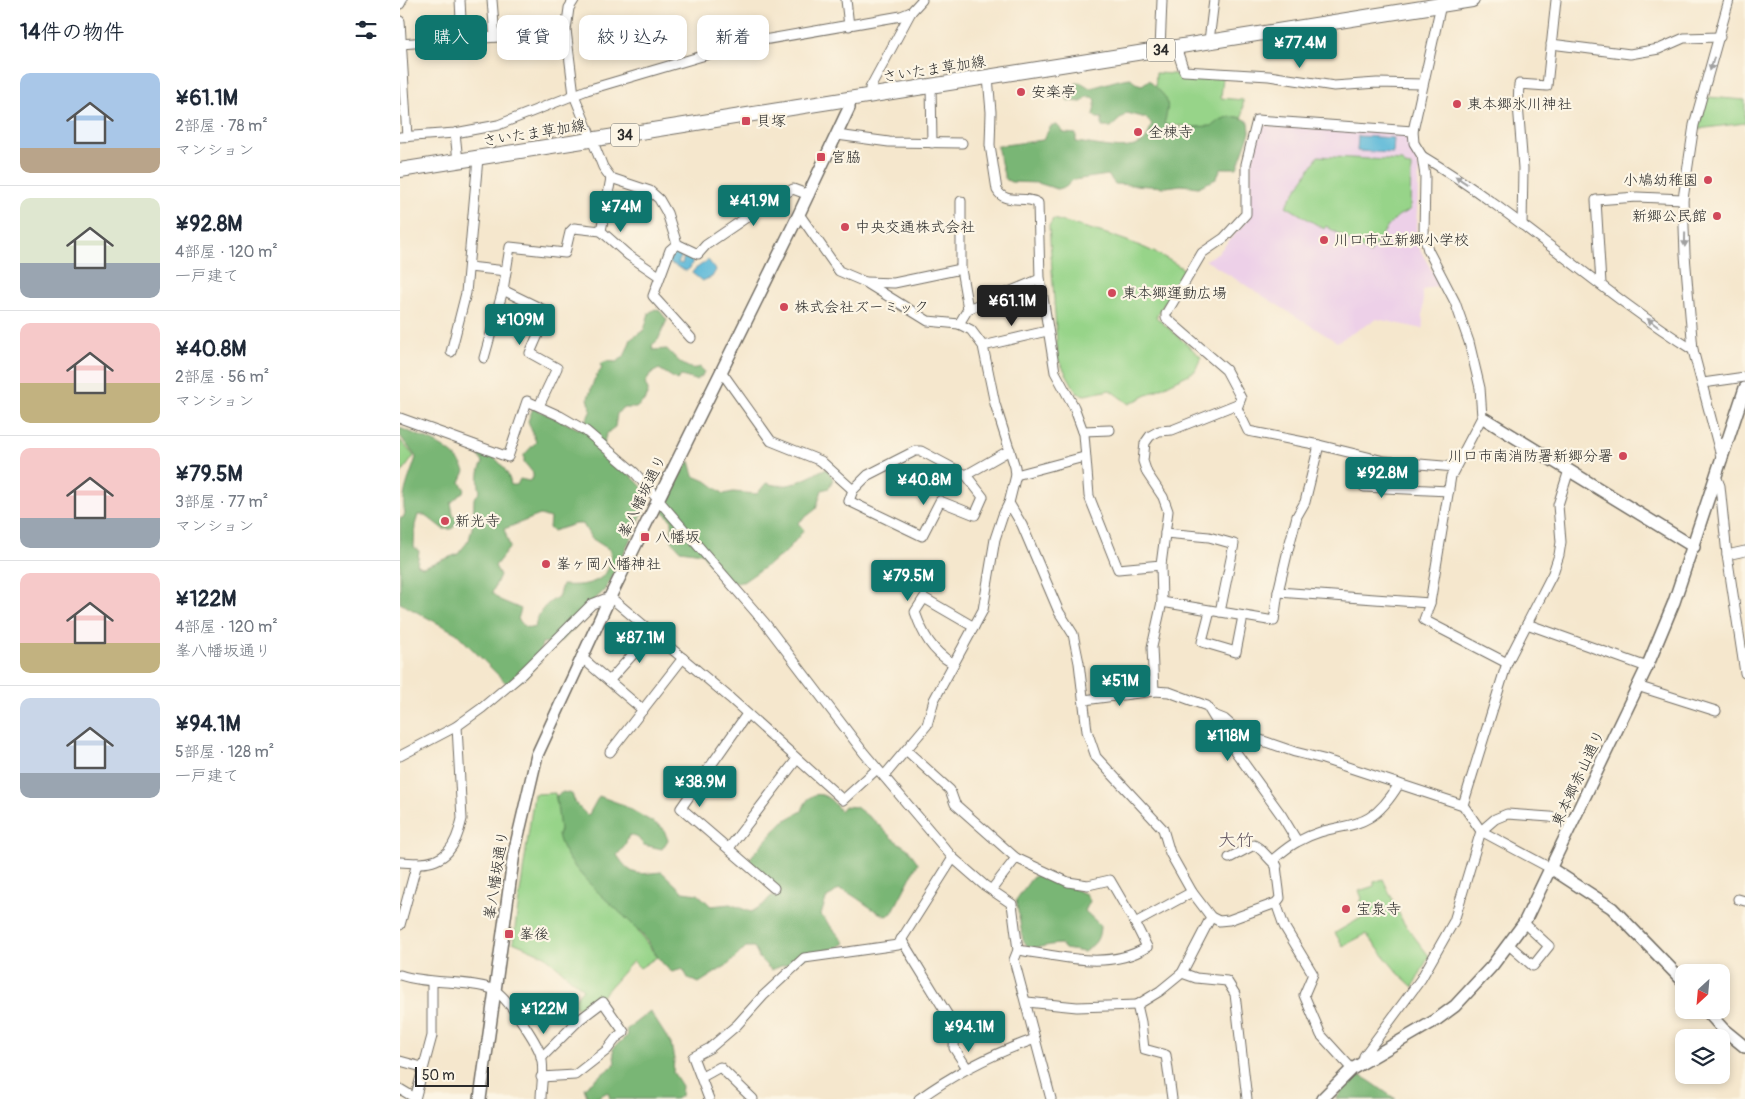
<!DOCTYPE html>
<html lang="ja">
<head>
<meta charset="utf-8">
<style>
  :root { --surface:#fff; --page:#f2f2f3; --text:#1f2937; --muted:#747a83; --line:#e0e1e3; --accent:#0f766e }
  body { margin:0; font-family:Pangolin,"Klee One",sans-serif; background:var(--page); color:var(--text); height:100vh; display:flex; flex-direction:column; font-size:19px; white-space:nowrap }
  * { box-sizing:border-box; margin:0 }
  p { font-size:16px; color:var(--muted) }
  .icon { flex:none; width:28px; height:28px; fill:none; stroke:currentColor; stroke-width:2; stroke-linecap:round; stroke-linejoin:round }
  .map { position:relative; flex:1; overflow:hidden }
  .details { display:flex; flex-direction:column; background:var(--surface); width:400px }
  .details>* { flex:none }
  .guide { position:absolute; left:15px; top:15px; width:475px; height:45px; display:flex; gap:10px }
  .needle { width:32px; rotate:206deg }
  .buttons { position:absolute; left:1275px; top:964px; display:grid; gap:10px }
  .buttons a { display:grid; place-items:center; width:55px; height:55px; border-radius:10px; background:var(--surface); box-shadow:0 2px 8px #0003; font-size:25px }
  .scale { position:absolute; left:15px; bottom:12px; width:74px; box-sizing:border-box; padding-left:5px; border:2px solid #2b2b2b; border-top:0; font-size:14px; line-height:18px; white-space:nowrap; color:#2b2b2b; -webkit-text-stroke:4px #fcf5e5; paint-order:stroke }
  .price { position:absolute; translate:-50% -42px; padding:0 11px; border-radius:5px; background:var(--accent); color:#fff; font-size:16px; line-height:32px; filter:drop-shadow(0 1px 2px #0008) }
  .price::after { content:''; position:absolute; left:50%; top:30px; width:15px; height:11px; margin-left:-8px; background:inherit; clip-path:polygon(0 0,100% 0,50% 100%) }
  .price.selected { background:#222; color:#fff }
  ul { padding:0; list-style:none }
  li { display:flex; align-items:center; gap:15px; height:125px; padding:0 20px }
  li+li { border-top:1px solid var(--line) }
  li span { display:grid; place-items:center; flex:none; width:140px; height:100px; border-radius:10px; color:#555 }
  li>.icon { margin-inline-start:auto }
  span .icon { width:60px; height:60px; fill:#fffc; stroke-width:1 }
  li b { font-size:21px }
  h2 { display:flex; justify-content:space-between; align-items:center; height:60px; padding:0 20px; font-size:21px }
  .pill { padding:0 18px; border-radius:10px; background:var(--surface); box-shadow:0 2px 8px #0003; font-size:18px; line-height:45px }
  .pill.selected { background:var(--accent); color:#fff }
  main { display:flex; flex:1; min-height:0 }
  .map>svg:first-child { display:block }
  .built { fill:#edd0e8 }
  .green { fill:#97d489; stroke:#61805a }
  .forest { fill:#79b675; stroke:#527050; fill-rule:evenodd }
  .water { fill:#59b7d8; stroke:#427182 }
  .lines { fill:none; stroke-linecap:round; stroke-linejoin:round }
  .minor-casing { stroke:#726d64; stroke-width:11 }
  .tertiary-casing { stroke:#726d64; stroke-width:14 }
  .primary-casing { stroke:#726d64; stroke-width:16 }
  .minor { stroke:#fff; stroke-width:9 }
  .tertiary { stroke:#fff; stroke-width:11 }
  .primary { stroke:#fff; stroke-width:14 }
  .oneway { fill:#a0a0a0 }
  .poi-dot { fill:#d1495b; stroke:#fcf5e5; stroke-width:2 }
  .labels { text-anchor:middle; stroke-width:4.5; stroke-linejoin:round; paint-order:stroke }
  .shield { fill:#fcf5e5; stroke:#6a6863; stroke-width:1 }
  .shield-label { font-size:14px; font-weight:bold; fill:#2b2b2b }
  .street-label { font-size:15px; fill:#2b2b2b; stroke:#fcf5e5 }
  .poi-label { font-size:15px; fill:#2b2b2b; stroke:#fcf5e5; text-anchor:start }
  .quarter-label { font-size:18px; fill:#625662; stroke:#fcf5e5 }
</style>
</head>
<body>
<main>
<section class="details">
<h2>14件の物件<svg class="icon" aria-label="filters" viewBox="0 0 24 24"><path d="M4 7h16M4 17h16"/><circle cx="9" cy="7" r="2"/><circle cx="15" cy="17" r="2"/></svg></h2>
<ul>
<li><span style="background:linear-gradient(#a9c7e8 75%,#b9a48a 0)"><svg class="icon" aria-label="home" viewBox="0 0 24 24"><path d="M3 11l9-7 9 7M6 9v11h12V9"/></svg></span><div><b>¥61.1M</b><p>2部屋 · 78 m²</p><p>マンション</p></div></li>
<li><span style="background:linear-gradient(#dfe7d0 65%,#9aa5b1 0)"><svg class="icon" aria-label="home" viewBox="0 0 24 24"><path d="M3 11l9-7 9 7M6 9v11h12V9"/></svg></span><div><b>¥92.8M</b><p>4部屋 · 120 m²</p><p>一戸建て</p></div></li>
<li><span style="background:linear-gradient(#f6c9c9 60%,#c2b280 0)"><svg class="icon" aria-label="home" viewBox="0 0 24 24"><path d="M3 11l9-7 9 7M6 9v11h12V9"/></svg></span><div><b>¥40.8M</b><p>2部屋 · 56 m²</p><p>マンション</p></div></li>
<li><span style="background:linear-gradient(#f6c9c9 70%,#9aa5b1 0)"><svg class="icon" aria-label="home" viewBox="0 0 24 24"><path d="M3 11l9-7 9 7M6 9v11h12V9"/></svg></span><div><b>¥79.5M</b><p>3部屋 · 77 m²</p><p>マンション</p></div></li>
<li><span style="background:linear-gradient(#f6c9c9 70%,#c2b280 0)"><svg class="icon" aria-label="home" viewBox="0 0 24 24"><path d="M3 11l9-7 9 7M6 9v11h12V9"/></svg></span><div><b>¥122M</b><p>4部屋 · 120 m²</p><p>峯八幡坂通り</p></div></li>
<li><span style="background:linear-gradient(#c9d6e8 75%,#9aa5b1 0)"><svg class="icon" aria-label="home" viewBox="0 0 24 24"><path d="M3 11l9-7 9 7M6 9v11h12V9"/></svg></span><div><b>¥94.1M</b><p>5部屋 · 128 m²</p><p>一戸建て</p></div></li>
</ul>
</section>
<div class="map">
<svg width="1345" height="1099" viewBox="0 0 1345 1099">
  <rect width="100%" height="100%" fill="#fcf5e5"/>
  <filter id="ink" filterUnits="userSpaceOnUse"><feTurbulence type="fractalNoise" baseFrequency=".02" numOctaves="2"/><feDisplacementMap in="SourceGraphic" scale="10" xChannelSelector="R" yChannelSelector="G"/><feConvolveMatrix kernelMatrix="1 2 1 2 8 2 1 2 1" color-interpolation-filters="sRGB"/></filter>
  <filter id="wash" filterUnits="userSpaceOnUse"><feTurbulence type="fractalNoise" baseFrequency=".0096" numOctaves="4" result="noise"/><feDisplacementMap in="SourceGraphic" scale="20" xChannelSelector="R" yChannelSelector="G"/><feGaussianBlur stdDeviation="1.12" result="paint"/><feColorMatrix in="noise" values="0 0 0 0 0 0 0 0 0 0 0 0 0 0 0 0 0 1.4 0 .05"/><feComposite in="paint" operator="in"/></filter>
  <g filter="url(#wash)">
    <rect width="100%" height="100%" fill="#f5e7cd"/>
    <polygon class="built" points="861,125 1006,134 1019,168 1016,230 1020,250 1040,285 1023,290 1023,329 977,319 937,342 805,260 819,252 851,216 851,164"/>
    <g class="green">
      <polygon points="756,73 823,77 821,98 843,100 842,130 753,124"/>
      <polygon points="1308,97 1345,100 1345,123 1298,129"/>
      <path d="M918,156L1002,161L1005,165L1011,166L1010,209C1006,214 1001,213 997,217C985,228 978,241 970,254L926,226L924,229L886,206Z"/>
      <path d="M653,219C698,231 746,243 785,270L756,317L801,357L795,371L729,404L710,390L685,395L677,393L658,359L649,226Z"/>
      <polygon points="0,440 14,456 0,475"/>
      <polygon points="155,793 161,827 257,957 240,968 233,961 203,995 182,1012 172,1002 183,989 145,956 113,942 134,794"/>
      <polygon points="983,879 1003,922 1029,956 1013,987 998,973 966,934 943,946 935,933 966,915 960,903 962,898 959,891 974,886 974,882"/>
    </g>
    <g class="forest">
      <path d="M731,78L735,83L742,85L749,80C766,99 772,96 764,124C789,133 789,126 812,126C823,116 837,113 849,122L850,132L837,168H821L816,179L798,187L781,185L766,187L715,184L708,175L673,180L666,187L657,189L638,183L611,182L605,179L597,146L643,140L651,126L657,125L664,133L676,134V142C695,144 733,155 746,139C749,135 750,128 752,124L746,118L727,113L711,127H702V118H697L693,115L696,100L693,97H687L682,102L668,101L664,94L676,90V83H682L690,88C704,85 717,79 731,78Z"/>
      <path d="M255,309L260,311L267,320L258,340L252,345L253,350L267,349C275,357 287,373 300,367L304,371L302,376L296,380L281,376L277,380L259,369L250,374L245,384L248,389L246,399L236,408H222L217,414L215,427C206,433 203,437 205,449L249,494L246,506L211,580L203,592L195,599L171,632L161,641L142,643C139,664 129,678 110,687L56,633L0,603V518H3L5,513C0,493 11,476 16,457L0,436V428C24,438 55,447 65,471L60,482L65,490L51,503L53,514L58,521L52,529H43L25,515H18L15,525L14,547L19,551L17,565L23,567L58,554L69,540L73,524L74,498L80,492C78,482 77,472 83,463L78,454L88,452C98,460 109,471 111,485H117L120,479L129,481L133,478V473L124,462V455L136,442L128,421L133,408L179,429L185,423L191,410L188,398L194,380L202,368L200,364L207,361L216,362L224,357L231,339L244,330L249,313ZM140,515L150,518L149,528L153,531L175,524H183L191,538L210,550C214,581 189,587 162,585L158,597C145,604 137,613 135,628L125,627L118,619L121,609L100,600L92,593L100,575L95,566L110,547L104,529Z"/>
      <path d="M290,461L294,476L308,482L324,494L333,492L357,494L366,483C383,488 393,485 409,477C416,474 419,470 427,469L433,479L429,488L422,490L416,509L398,523L404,530L385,553L343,582H331L319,578L302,553L280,550L272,541V521L261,509L264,494Z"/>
      <path d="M163,792L172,794L176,804L188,816L199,796L221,804L263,828L268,840L262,849L244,845L237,837L229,835L224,847L217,855C232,878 238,874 262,872L283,892L298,894L311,906L330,904L351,912L363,905L371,896H377L380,892L353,867L350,858L382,822L402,811C410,786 428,792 440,811L444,806L456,807L477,823L493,839L508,849L518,863L492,913L486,916C468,909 456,894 439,889L426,899L421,915L445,943L437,948L422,951L371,970L359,958L354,947H346L329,964L299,983L288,978L283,969L272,972C258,962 251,944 239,931C214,904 167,872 158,835L160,830L156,796Z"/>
      <path d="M637,874L686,894L690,901L685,911L700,925C700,940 695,944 684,952L665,949L661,944C649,944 640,949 628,947L623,940L616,900L631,879Z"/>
      <polygon points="250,1011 271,1044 274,1059 273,1072 282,1086 281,1096 275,1099 210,1099 208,1092 194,1099 188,1099 184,1088 215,1064 213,1048 228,1035 226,1030"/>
      <path d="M957,1075C967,1077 985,1093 996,1099H936L947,1083Z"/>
    </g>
    <g class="water">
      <polygon points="958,136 994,138 993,153 957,151"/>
      <polygon points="276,248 284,252 278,263 282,264 285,253 294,258 290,268 286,271 268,262"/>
      <polygon points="308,260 316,270 312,277 302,281 292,273 294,270"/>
    </g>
  </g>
  <g filter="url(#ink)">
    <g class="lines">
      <g class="minor-casing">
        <g id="minor">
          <polyline points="60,0 62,39"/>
          <polyline points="92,0 95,37"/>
          <polyline points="174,0 169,8 166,30 174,95 203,167 211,178 250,191 259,199 267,213 277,244 298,254 306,245 366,204 393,189 409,195"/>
          <polyline points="446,0 449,26"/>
          <polyline points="1042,0 1013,131 1014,143 1022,156 1025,176 1024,235 1028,250 1055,302 1069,342 1080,388 1082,417 1051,476 1030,603 1024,620 1107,663"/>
          <polyline points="0,4 2,0"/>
          <polyline points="0,21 7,137"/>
          <polyline points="809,41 814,0"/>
          <polyline points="0,44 166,32"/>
          <polyline points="1151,44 1230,54 1259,49 1284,38 1320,37"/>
          <polyline points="776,47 784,71 869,76 934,86 977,83 1023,84"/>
          <polyline points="760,50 762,0"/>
          <path d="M588,77L591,112L590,145L597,190C606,206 624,194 638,203L640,279L655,372L674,407L684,434L689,496L718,569L761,565"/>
          <polyline points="531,86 532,143"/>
          <polyline points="470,95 470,88 511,12"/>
          <polyline points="1013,131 857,120 846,164 846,214 824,238 802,253 766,314 766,318 826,370 841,398 837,408 848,431 919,445 984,461 1055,467"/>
          <polyline points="55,133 58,161"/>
          <polyline points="437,135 489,142 562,143"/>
          <polyline points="0,137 55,133 98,125 187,90 326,49 352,42 501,16 511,12 522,0"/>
          <path d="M1022,156C1118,213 1199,291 1293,350"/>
          <polyline points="211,178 201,231 228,255 259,276"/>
          <polyline points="561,201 561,269 568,309"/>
          <polyline points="399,214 439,271 465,282 528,321 559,324 568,309 640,279"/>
          <polyline points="1122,225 1123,168 1118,104 1119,84 1147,86 1156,0"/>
          <polyline points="277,244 270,250 253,296 291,338"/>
          <polyline points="69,267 106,271"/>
          <polyline points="466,282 494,283 561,269"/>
          <polyline points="1201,284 1196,200 1237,197 1283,199"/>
          <polyline points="103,290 148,312 130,353 157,368 139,406"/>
          <path d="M559,324L571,330L583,346L595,404L615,467L616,475L609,503L622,525L659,612L673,634L679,663L687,731L696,757L763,829L770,853L792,892L811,917L819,921L829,920L876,903L880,898L875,858C882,852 889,846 897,842C943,816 965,841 999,784"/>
          <polyline points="583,346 647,331"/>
          <polyline points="51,352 66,293 78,158"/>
          <polyline points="84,358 103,290 110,247 165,253 170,232 174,228 201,231"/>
          <polyline points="321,371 371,441 421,461 453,490 468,475 515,451 521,451 566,475 610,450"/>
          <polyline points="1303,383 1345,377"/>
          <polyline points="0,418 108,457 127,401 160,416 186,431 235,473 365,623 464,753 553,858 584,885 612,904 618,950 614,960 651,1099"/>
          <polyline points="683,431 710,430"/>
          <polyline points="966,458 964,487 1049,491"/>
          <polyline points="1322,460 1293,350 1285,255 1283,199 1294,125 1329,0"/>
          <polyline points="616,475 684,457"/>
          <polyline points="1316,476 1320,486 1327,555 1345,673"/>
          <polyline points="453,490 449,501 522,536 540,501 575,515 583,497 566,475"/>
          <polyline points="765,533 809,537 834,544 820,612"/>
          <polyline points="1327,555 1345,551"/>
          <polyline points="878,592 1030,603"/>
          <polyline points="762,602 874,621 878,592 888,550 897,516 905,502 919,445"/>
          <polyline points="810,611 802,642 836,652 843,616"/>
          <polyline points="1127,624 1247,667"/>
          <polyline points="181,657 243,710"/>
          <path d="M552,663C532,651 523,635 515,612L524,598L574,627"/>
          <polyline points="209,681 253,632"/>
          <polyline points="1237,686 1316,711"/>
          <polyline points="754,691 752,647 762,602 761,565 768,511 763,497 747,473 743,461 745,443 750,436 759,431 772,430 837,404"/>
          <polyline points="684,700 754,691 769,692 807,706 830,744 882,816 897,841"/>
          <polyline points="347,714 281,808 374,888"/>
          <polyline points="814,715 824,719 840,733 895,752 923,759 1063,805 1081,831 1152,869"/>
          <polyline points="506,750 550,790 555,804 616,858 668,882 688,885 710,880 735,923 792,892"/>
          <polyline points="210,752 283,658"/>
          <polyline points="0,756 57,726 82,708 121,675 192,604 210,597 330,698 443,800 477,769"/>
          <polyline points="484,776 527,725 534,700 583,610 595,539 603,515 609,503"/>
          <polyline points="1063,805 1107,663 1153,573 1159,555 1161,542 1158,505 1169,470"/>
          <polyline points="329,848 397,759"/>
          <path d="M829,858L854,845C861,847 869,860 877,866"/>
          <polyline points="0,862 17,863 0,925"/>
          <path d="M17,863C46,864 56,846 62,819L57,726"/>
          <polyline points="592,889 616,858"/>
          <polyline points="1338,899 1345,901"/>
          <polyline points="876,903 884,926 913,974 904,995 921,1035 952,1069"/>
          <polyline points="501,939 555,1027 554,1048 567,1068"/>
          <polyline points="1109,945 1133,966 1149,946 1124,923"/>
          <path d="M618,950C660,956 709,971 747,947L735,923"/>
          <polyline points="782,973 796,978 827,981 835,994 847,1099"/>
          <path d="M0,975C30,985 62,979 92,989C105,993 137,1042 141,1056C145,1069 141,1086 141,1099"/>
          <polyline points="627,1002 677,1007 737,1005"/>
          <polyline points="141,1058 179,1020 203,1002 224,1032 217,1037 207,1050 175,1075 141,1077"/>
          <polyline points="0,1061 22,1067"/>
          <polyline points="962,1064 964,1056 1021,979 1054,921 1081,831 1095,819 1107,814 1150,817 1173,822"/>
          <polyline points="302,1077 320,1067 353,1099"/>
          <polyline points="0,1089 15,1098"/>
          <polyline points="15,1099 32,1036 32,982"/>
          <polyline points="309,1099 293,1057 310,1048 337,1025 363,996 404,958 498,945 553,858"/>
          <path d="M519,1099C555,1073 592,1054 635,1039"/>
          <polyline points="772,1099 766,1055 744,1049 741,1022 737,1005 760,991 782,973 811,917"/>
        </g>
      </g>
      <g class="tertiary-casing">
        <g id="tertiary">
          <polyline points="1085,419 1294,547"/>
          <polyline points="1152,869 1212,908 1284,982"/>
          <polyline points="1306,1010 1323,1029 1345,1047"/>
          <polyline points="80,1099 114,853 137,755 210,597 399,214 449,108 449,98"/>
          <polyline points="922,1099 952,1069 1036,1020 1055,1006 1092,966 1124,923 1247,667 1274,602 1345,388"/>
        </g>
      </g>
      <g class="primary-casing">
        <polyline id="primary" points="0,170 1072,0"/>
      </g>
      <use href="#minor" class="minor"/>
      <use href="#tertiary" class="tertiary"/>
      <use href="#primary" class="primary"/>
    </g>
    <defs><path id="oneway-solid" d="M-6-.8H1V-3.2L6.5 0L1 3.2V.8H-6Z" transform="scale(1.25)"/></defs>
    <g class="oneway">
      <use href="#oneway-solid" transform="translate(1312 64) rotate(107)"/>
      <use href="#oneway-solid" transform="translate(1061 180) rotate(-147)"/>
      <use href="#oneway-solid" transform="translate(1285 240) rotate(91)"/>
      <use href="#oneway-solid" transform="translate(1253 323) rotate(-143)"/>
    </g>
  </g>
  <g class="poi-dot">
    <circle cx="621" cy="92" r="5"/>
    <circle cx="1057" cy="104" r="5"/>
    <rect x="341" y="116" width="10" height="10" rx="2.5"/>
    <circle cx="738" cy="132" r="5"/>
    <rect x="416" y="152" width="10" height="10" rx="2.5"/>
    <circle cx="1308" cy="180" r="5"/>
    <circle cx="1317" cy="216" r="5"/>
    <circle cx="445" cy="227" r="5"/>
    <circle cx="924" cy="240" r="5"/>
    <circle cx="712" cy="293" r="5"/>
    <circle cx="384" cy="307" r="5"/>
    <circle cx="1223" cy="456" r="5"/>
    <circle cx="45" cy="521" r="5"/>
    <rect x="240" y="532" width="10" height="10" rx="2.5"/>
    <circle cx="146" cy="564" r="5"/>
    <circle cx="946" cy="909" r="5"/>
    <rect x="104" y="929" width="10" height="10" rx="2.5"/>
  </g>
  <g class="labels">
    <g class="shield">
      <rect x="747" y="38.5" width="28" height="23" rx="4"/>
      <rect x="211" y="123.5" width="28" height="23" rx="4"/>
    </g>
    <g class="shield-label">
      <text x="761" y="55">34</text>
      <text x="225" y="140">34</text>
    </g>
    <g class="street-label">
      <text transform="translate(534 69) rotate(-9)" y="5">さいたま草加線</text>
      <text transform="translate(134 133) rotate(-9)" y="5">さいたま草加線</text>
      <text transform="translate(242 496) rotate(-64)" y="5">峯八幡坂通り</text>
      <text transform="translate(1178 778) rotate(-65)" y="5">東本郷赤山通り</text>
      <text transform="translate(96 875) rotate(-81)" y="5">峯八幡坂通り</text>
    </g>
    <g class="poi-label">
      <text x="631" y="97">安楽亭</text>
      <text x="1067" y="109">東本郷氷川神社</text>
      <text x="356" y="126">貝塚</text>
      <text x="748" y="137">全棟寺</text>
      <text x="431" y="162">宮脇</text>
      <text x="1298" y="185" text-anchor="end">小鳩幼稚園</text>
      <text x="1307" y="221" text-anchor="end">新郷公民館</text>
      <text x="455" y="232">中央交通株式会社</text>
      <text x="934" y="245">川口市立新郷小学校</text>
      <text x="722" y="298">東本郷運動広場</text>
      <text x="394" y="312">株式会社ズーミック</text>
      <text x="1213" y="461" text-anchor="end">川口市南消防署新郷分署</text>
      <text x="55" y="526">新光寺</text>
      <text x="255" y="542">八幡坂</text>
      <text x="156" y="569">峯ヶ岡八幡神社</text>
      <text x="956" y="914">宝泉寺</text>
      <text x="119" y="939">峯後</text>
    </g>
    <g class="quarter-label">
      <text x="836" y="846">大竹</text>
    </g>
  </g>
</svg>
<div class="buttons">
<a><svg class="needle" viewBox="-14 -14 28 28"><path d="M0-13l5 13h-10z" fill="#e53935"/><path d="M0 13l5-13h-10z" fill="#747a83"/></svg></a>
<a><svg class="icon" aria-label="layers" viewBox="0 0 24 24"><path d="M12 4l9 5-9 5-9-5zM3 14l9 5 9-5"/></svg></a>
</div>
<div class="scale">50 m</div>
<b class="price" style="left:900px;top:69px">¥77.4M</b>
<b class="price" style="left:354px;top:227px">¥41.9M</b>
<b class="price" style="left:221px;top:233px">¥74M</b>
<b class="price selected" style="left:612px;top:327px">¥61.1M</b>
<b class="price" style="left:120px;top:346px">¥109M</b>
<b class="price" style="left:982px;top:499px">¥92.8M</b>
<b class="price" style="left:524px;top:506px">¥40.8M</b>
<b class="price" style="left:508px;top:602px">¥79.5M</b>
<b class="price" style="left:240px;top:664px">¥87.1M</b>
<b class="price" style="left:720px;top:707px">¥51M</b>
<b class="price" style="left:828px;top:762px">¥118M</b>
<b class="price" style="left:300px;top:808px">¥38.9M</b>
<b class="price" style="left:144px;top:1035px">¥122M</b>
<b class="price" style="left:569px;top:1053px">¥94.1M</b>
<div class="guide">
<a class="pill selected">購入</a>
<a class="pill">賃貸</a>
<a class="pill">絞り込み</a>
<a class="pill">新着</a>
</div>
</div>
</main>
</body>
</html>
